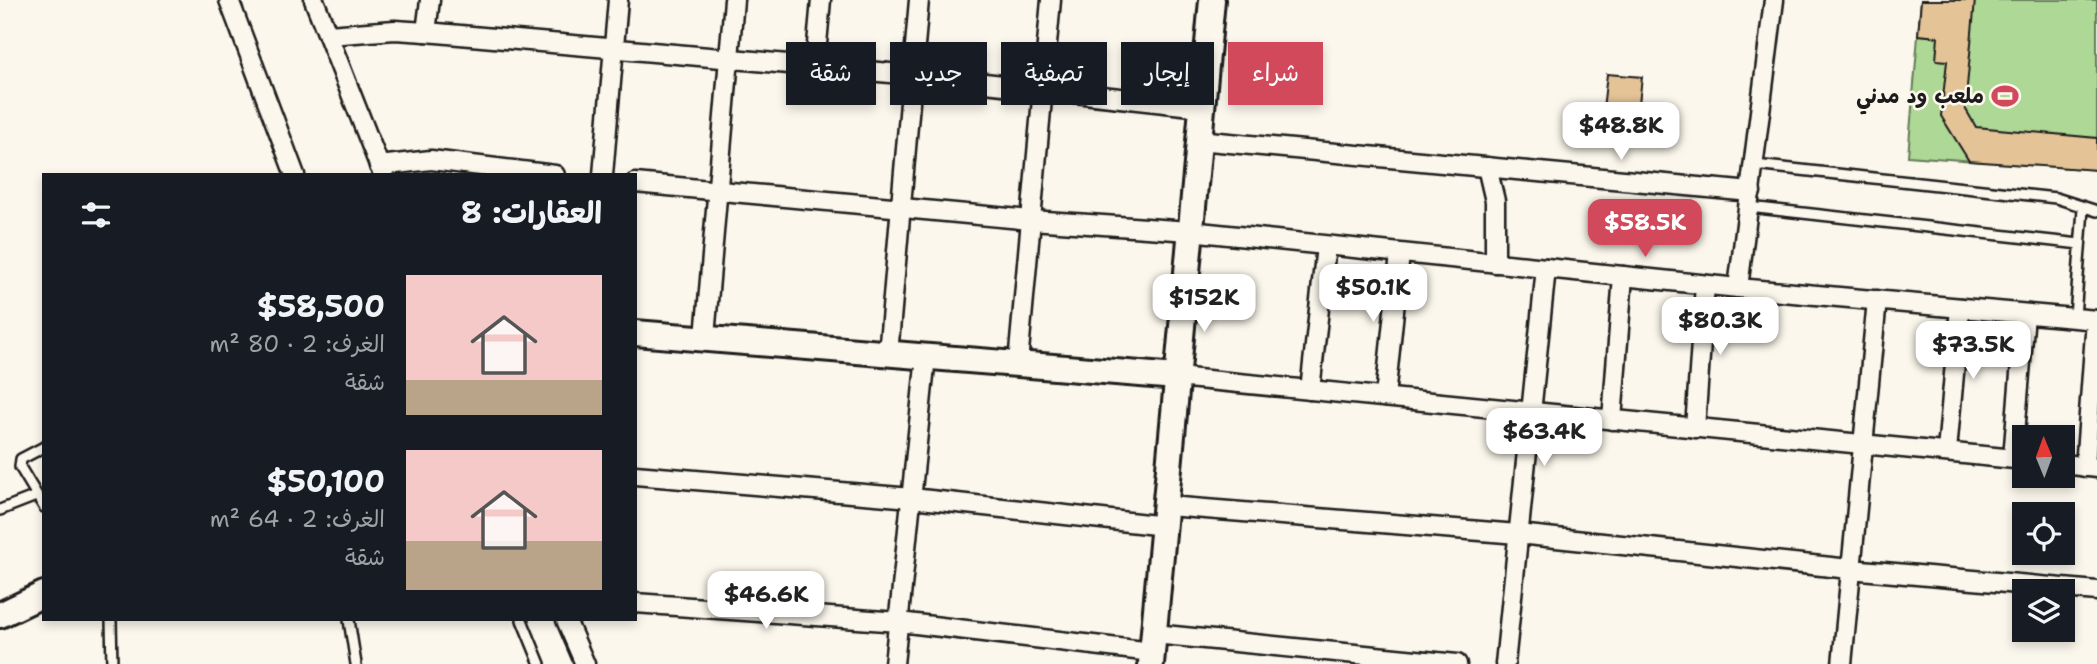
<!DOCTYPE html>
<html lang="ar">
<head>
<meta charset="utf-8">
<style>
  :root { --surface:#171b24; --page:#20242c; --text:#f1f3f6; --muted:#9ea1a6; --accent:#d1495b }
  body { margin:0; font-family:"Shantell Sans","Playpen Sans Arabic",sans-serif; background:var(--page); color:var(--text); direction:rtl; height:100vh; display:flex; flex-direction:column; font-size:26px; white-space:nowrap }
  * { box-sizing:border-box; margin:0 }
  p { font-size:23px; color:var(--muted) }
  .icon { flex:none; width:38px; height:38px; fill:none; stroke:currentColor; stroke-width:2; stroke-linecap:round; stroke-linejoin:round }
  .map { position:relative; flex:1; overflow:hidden; direction:ltr }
  .sheet { position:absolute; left:42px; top:173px; width:595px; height:448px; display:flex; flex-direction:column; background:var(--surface); border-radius:0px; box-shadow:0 4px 10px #0003; direction:rtl }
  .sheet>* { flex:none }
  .top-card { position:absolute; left:658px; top:42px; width:665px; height:63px; direction:rtl; display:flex; gap:14px }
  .needle { width:46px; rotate:359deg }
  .tools { position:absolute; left:2012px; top:425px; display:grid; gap:14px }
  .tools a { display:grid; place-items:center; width:63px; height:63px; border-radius:0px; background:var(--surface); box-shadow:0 4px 10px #0003; font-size:35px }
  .price { position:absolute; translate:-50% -60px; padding:0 16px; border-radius:14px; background:#fff; color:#222; font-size:23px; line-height:46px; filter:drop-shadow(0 2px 4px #0008) }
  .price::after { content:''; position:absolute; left:50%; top:42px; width:21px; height:16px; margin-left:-10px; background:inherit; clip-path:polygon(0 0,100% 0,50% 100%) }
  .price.active { background:var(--accent); color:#fff }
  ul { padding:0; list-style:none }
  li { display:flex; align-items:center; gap:21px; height:175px; padding:0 35px }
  li span { display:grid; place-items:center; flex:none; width:196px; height:140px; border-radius:0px; color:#555 }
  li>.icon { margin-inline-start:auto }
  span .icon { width:84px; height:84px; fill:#fffc; stroke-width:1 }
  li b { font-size:30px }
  h2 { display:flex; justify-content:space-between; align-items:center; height:84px; padding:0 35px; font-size:30px }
  .pill { padding:0 24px; border-radius:0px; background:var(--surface); box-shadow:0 4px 10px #0003; font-size:24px; line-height:63px }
  .pill.active { background:var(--accent); color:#fff }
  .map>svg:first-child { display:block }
  .green { fill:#aed895; stroke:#657a58; stroke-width:2 }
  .building { fill:#e4c497; stroke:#1c1c1c; stroke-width:2 }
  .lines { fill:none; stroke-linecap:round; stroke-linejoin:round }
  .lane-casing { stroke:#1c1c1c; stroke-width:14 }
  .street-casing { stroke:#1c1c1c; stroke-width:23 }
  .secondary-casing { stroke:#1c1c1c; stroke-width:30 }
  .lane { stroke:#fbf7ec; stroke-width:9 }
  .street { stroke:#fbf7ec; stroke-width:18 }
  .secondary { stroke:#fbf7ec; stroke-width:24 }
  .labels { text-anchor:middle; stroke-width:5; stroke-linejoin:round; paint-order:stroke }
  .poi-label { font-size:21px; font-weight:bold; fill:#1c1c1c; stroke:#fbf7ec; text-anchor:end }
</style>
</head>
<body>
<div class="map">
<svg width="2097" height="664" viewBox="0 0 2097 664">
  <rect width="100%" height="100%" fill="#fbf7ec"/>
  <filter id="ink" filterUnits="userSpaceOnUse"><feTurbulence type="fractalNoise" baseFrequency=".0143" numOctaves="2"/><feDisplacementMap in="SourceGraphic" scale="14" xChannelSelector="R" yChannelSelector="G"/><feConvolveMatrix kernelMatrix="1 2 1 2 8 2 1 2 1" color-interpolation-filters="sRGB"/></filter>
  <g filter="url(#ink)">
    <polygon class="green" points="1921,0 2097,0 2097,170 1908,156"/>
    <g class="building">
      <polygon points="1921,0 1975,0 1965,108 1976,127 2097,138 2097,170 1969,161 1941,116 1947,61 1936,60 1938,37 1918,35"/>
      <polygon points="1607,74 1642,77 1638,113 1603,109"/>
    </g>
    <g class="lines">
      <g class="lane-casing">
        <g id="lane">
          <polyline points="1755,165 2056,198 2097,211"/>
          <polyline points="1749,207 2080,244"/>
          <polyline points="2075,317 2083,209"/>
          <polyline points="44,447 21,459 20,467 44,507"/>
          <polyline points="0,510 36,496"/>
          <polyline points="111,620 112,664"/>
          <polyline points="349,620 356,664"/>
          <polyline points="522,620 540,664"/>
        </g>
      </g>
      <g class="street-casing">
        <g id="street">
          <polyline points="229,0 295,175"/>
          <polyline points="314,0 383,175"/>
          <polyline points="426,32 430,0"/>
          <polyline points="328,35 395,30 426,32 913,75 1201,107"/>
          <polyline points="815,66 821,0"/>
          <polyline points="1198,140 1751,192"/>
          <polyline points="379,166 431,160 555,175"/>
          <polyline points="1487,167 1495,201 1495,263"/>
          <polyline points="603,175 618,0"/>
          <polyline points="635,183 1031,220 1190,231 1738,288 2097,320"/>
          <polyline points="1738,288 1774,0"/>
          <polyline points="705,337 734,0"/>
          <polyline points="888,354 919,0"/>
          <polyline points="1018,363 1051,0"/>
          <polyline points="1177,377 2025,460"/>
          <polyline points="1310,390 1326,246"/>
          <polyline points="1385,397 1400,254"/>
          <polyline points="1612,420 1623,276"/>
          <polyline points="1695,428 1705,285"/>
          <polyline points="1947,451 1960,308"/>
          <polyline points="2013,458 2025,314"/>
          <polyline points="2063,464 2097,468"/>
          <polyline points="2085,467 2096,320"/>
          <polyline points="635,475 912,498 1165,526"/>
          <polyline points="1168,506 1518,534 1850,569 2097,591"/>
          <polyline points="635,603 899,622 1152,652"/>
          <polyline points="566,620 585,664"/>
          <polyline points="1154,634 1457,664"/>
          <polyline points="894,664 926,356"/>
          <polyline points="1505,664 1546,268"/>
          <polyline points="1842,664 1877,300"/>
        </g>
      </g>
      <g class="secondary-casing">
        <g id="secondary">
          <polyline points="635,333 1177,377"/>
          <polyline points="0,615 44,594"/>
          <polyline points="1151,664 1212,0"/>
        </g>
      </g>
      <use href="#lane" class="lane"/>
      <use href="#street" class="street"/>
      <use href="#secondary" class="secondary"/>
    </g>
  </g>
  <defs>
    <g id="stadium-bare" transform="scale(2.1)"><path d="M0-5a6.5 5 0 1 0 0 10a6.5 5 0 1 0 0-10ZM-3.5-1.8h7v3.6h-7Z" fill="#d1495b" stroke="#fbf7ec" stroke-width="2.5" paint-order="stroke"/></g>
  </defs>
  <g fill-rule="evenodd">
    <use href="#stadium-bare" x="2005" y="96"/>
  </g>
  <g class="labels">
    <g class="poi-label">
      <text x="1984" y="103">ملعب ود مدني</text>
    </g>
  </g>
</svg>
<div class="tools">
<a><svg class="needle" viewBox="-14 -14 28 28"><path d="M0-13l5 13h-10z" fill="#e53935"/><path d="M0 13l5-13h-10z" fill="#9ea1a6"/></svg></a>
<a><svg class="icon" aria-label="locate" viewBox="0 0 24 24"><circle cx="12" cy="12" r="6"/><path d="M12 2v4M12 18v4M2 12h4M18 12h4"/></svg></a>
<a><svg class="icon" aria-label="layers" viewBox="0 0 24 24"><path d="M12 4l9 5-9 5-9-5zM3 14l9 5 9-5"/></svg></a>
</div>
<b class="price" style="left:1621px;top:162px">$48.8K</b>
<b class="price active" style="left:1645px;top:259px">$58.5K</b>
<b class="price" style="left:1373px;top:324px">$50.1K</b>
<b class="price" style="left:1204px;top:334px">$152K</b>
<b class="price" style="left:1720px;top:357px">$80.3K</b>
<b class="price" style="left:1973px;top:381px">$73.5K</b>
<b class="price" style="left:1544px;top:468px">$63.4K</b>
<b class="price" style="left:766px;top:631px">$46.6K</b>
<div class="top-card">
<a class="pill active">شراء</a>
<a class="pill">إيجار</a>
<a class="pill">تصفية</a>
<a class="pill">جديد</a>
<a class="pill">شقة</a>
</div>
<section class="sheet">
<h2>العقارات: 8<svg class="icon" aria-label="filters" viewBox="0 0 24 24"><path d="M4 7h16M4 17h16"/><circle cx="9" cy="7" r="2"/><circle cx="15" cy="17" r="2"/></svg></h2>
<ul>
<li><span style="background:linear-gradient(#f6c9c9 75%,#b9a48a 0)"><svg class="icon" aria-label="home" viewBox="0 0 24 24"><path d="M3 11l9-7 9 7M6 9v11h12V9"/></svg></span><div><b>$58,500</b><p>الغرف: 2 · 80 m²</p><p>شقة</p></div></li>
<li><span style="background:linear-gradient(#f6c9c9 65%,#b9a48a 0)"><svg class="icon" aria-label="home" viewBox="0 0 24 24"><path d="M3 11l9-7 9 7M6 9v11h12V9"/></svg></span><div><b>$50,100</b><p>الغرف: 2 · 64 m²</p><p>شقة</p></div></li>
</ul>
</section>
</div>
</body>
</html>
